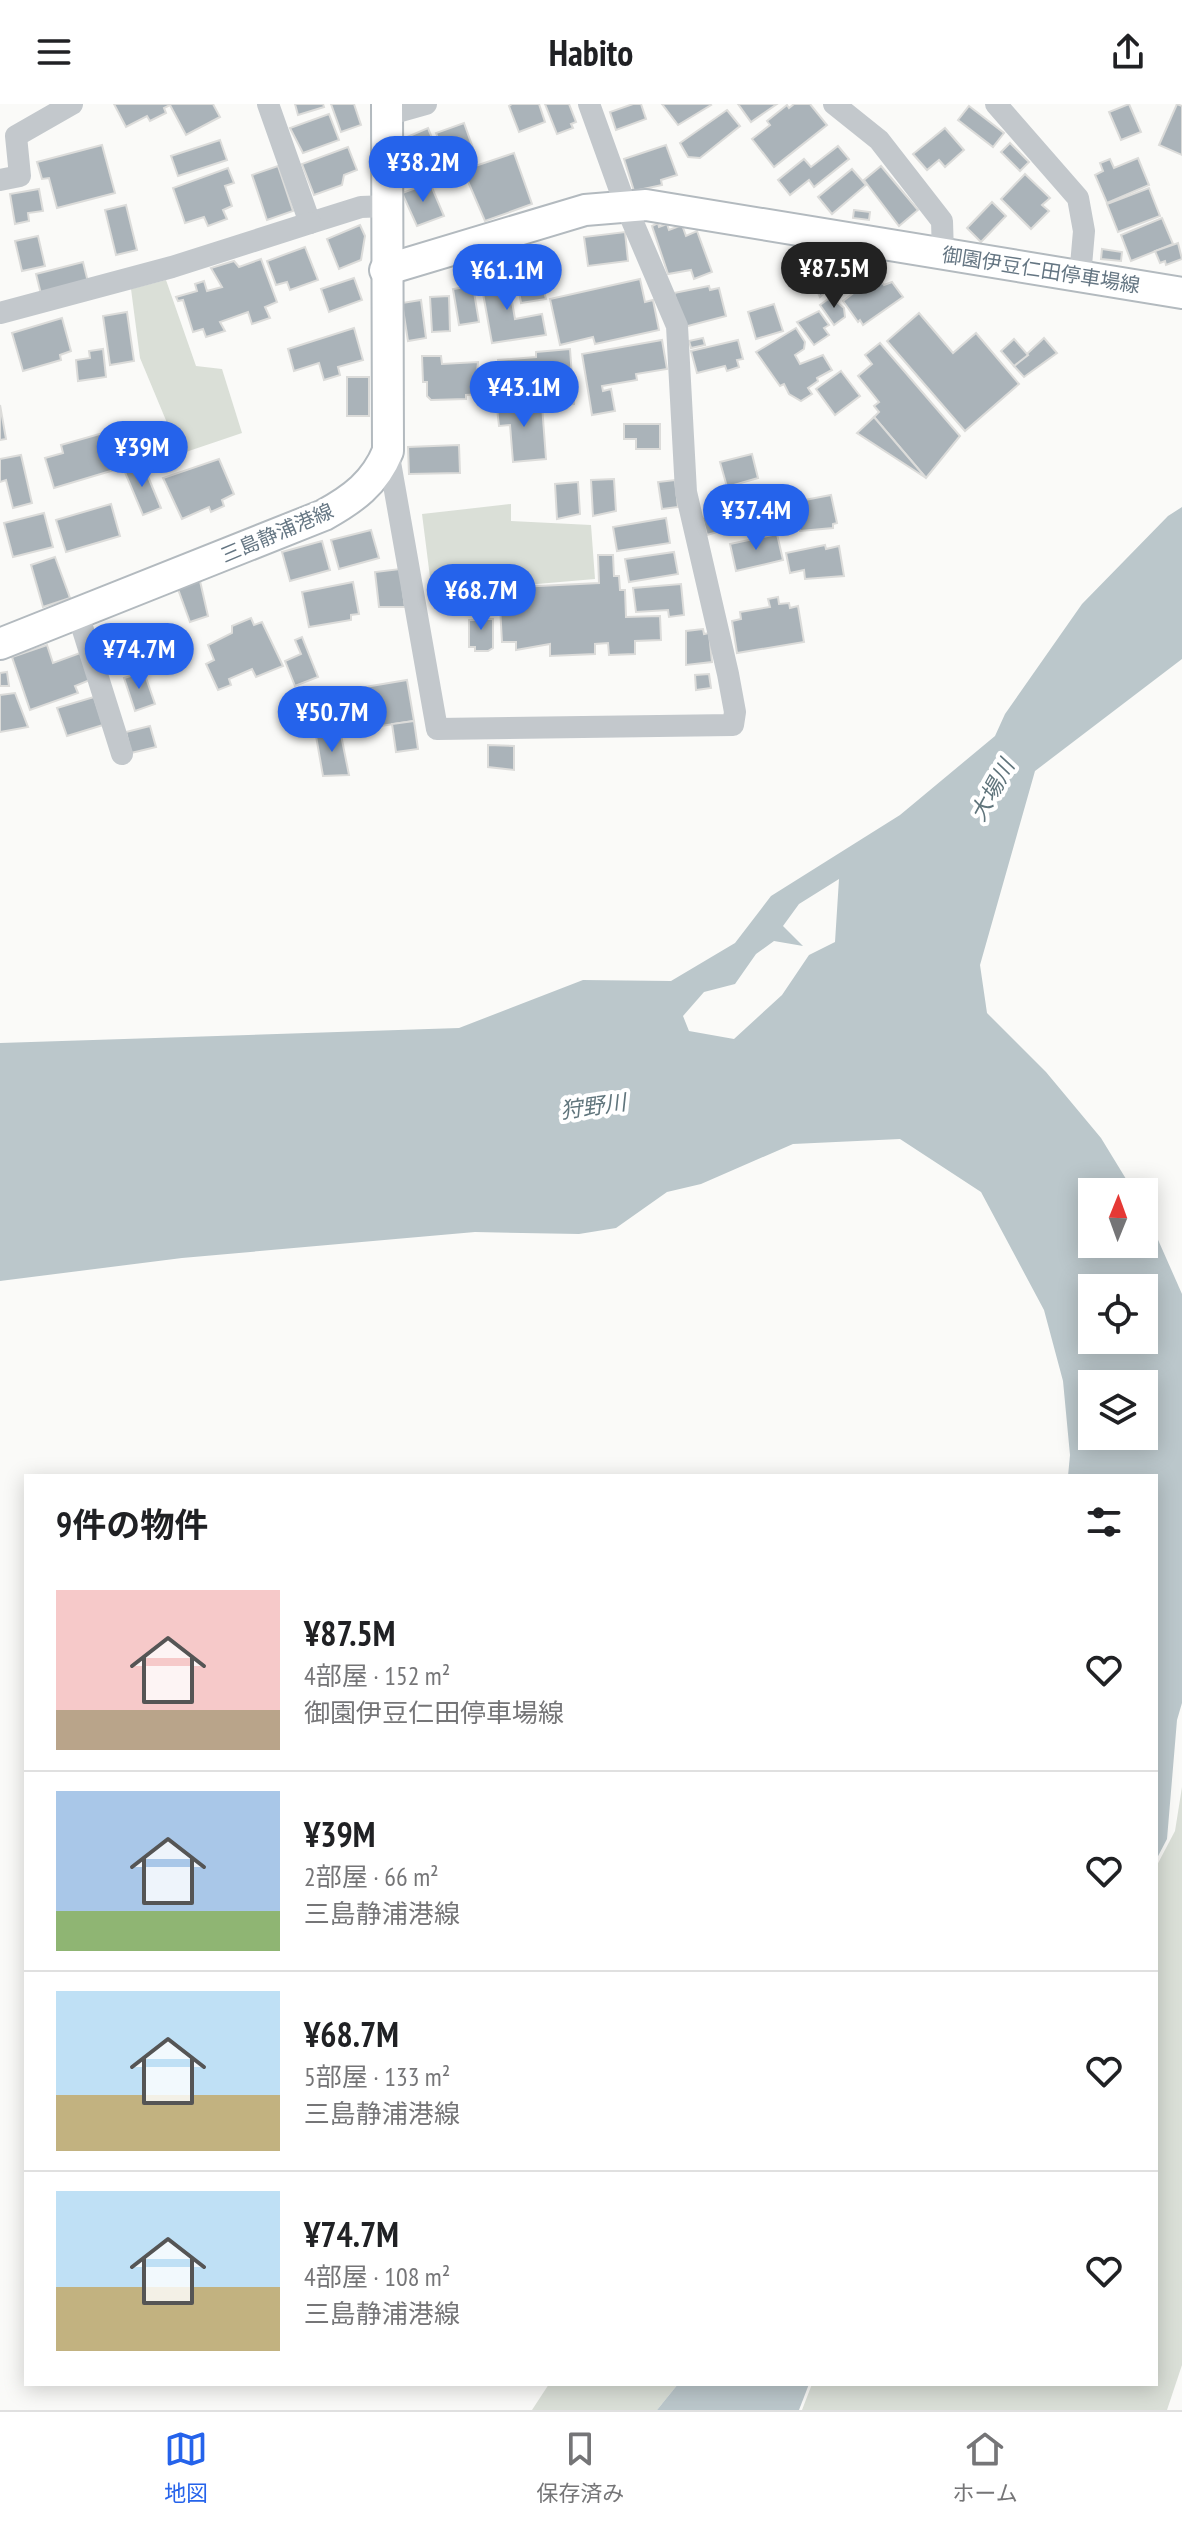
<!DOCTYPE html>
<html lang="ja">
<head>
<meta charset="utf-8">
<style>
  :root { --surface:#fff; --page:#f6f6f6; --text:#202124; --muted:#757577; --line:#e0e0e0; --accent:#2563eb }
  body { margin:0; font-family:"PT Sans Narrow","Noto Sans JP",sans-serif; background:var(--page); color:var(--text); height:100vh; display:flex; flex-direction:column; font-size:30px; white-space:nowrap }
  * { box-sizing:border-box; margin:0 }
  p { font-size:26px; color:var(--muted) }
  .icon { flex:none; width:44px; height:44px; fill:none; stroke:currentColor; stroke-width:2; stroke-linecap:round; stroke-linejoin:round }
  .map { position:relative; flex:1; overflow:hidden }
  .side { position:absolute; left:24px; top:1370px; width:1134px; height:912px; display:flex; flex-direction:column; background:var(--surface); border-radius:0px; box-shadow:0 4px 20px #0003 }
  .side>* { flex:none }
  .needle { width:52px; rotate:1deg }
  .fabs { position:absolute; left:1078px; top:1074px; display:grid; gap:16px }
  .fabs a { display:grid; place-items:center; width:80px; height:80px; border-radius:0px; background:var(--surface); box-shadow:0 4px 20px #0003; font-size:40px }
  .price { position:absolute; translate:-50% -68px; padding:0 18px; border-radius:28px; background:var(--accent); color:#fff; font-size:26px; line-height:52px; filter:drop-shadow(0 2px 4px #0008) }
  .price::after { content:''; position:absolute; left:50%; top:48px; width:24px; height:18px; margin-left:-12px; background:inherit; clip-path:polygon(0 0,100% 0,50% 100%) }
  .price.selected { background:#222; color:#fff }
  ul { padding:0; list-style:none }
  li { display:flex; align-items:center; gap:24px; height:200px; padding:0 32px }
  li+li { border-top:2px solid var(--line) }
  li span { display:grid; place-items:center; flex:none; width:224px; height:160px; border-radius:0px; color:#555 }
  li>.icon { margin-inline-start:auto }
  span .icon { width:96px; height:96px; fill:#fffc; stroke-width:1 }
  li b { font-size:34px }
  h2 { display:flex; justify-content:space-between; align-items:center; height:96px; padding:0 32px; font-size:34px }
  header { display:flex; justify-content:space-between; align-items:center; height:104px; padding:0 32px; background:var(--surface); font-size:36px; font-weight:700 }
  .menu { display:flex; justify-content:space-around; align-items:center; height:112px; border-top:2px solid var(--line); background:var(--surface); font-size:22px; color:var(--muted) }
  .menu a { display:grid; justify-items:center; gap:4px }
  .menu .selected { color:var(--accent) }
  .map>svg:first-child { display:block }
  .green { fill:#dadfd7 }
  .water { fill:#bbc7cb; fill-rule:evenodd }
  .building { fill:#aab3b9; stroke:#dcdcda; stroke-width:2 }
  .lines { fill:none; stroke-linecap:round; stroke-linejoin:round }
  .secondary-casing { stroke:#b3babf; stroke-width:34 }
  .minor { stroke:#c3c8cc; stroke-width:22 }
  .secondary { stroke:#fff; stroke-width:30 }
  .labels { text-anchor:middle; stroke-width:8; stroke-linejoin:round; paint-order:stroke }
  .street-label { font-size:20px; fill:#657683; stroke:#fff }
  .water-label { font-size:22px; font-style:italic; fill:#60757c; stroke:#fff }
</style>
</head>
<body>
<header><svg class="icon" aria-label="menu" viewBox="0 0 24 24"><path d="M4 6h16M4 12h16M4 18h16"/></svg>Habito<svg class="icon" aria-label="share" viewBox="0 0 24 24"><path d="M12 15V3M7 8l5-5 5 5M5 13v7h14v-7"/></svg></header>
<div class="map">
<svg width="1182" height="2306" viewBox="0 0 1182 2306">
  <rect width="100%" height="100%" fill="#fafaf8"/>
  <g class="green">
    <polygon points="166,176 196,262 222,265 242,329 180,350 140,254 131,185"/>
    <polygon points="511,400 511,417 591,421 595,475 432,489 422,410"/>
    <polygon points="1182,1683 1182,2261 1167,2306 802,2306 812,2280 1156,2280 1156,1763 1175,1727"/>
    <polygon points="549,2280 678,2280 657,2306 532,2306"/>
  </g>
  <g class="water">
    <path d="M1182,403V555L1035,667L980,861L987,909L1046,968L1101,1034L1134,1088H1092V1140H1144V1104L1182,1190V1599L1177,1616L1167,1735L1156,1756V1372H1068L1070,1351L1063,1277L1044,1206L981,1088L900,1035L793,1040L701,1080L667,1088L616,1124L579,1130L475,1128L182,1154L0,1177V939L459,924L583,876L671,877L735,839L771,792L900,711L995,632L1005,610L1082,500L1168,412ZM839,775L835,838L809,851L782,891L734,935L689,927L683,912L704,888L735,880L756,850L774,837L803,842L783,822L799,800ZM1092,1184H1144V1236H1092ZM1144,1280V1332H1092V1280Z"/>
    <polygon points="678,2280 809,2280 799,2306 657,2306"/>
  </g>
  <g class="building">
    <polygon points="114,0 213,0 220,13 186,31 170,1 164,4 166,9 150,17 147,12 126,23"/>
    <polygon points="295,0 323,0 324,3 298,11"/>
    <polygon points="331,0 354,0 361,21 341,28"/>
    <polygon points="512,0 539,0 545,18 519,28 509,2"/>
    <polygon points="545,0 569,0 576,18 571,20 573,24 557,30"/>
    <polygon points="633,0 641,0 646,15 616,26 610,8"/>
    <polygon points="662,0 710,0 711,1 678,21"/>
    <polygon points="738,0 777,0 751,18"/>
    <polygon points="794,0 810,0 827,21 774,63 752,35 770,21 767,17 787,1 789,4"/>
    <polygon points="1129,0 1141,28 1121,36 1109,8"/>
    <polygon points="1177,0 1182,2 1182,51 1159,41"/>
    <polygon points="969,2 1004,29 993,43 958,16"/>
    <polygon points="727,6 740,22 700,54 688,53 680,39"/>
    <polygon points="329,10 339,36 303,49 290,24"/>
    <polygon points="464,19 474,47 447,57 436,29"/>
    <polygon points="428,24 445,66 414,73 403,50 413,46 407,33"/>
    <polygon points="945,24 964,46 945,63 939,56 927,66 913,50"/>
    <polygon points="220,36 227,56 178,72 171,52"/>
    <polygon points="1010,39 1029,58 1020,67 1001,48"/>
    <polygon points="102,41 115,89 57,104 49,74 42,75 37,58"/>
    <polygon points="666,41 677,71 661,76 662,81 634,87 624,55"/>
    <polygon points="838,42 849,55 814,83 809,76 790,91 778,76 804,55 811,63"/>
    <polygon points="348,43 357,66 344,71 342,81 314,91 302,60"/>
    <polygon points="514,49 532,100 485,117 463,66"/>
    <polygon points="1138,54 1149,81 1107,99 1095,71 1103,67 1100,59 1110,55 1114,64"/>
    <polygon points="278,62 293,107 267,116 252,71"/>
    <polygon points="881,62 918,106 899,122 864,76"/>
    <polygon points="228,64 234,79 225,82 232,102 223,106 227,115 208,122 204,113 185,119 173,84"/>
    <polygon points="852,65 866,81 832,110 818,93"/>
    <polygon points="1025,70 1050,94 1042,101 1049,107 1031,125 1001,95"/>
    <polygon points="430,79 444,112 417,122 402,89"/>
    <polygon points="1149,84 1160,112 1118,128 1107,100"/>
    <polygon points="39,85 43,107 28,109 29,117 15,120 10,90"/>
    <polygon points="992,98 1006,112 981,138 967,124"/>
    <polygon points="126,101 137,146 116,151 105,106"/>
    <polygon points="854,106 870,108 869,116 853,114"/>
    <polygon points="1162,114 1173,140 1131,157 1121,131"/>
    <polygon points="658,119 659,123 667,120 669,126 682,121 686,132 697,127 712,168 694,175 691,166 668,170 652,122"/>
    <polygon points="360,121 365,132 361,156 339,165 327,135"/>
    <polygon points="625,128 628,157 588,162 584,133"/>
    <polygon points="38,132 45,162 22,167 15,137"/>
    <polygon points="1178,139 1182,155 1166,161 1165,157 1160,159 1155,147"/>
    <polygon points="305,143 318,176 290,186 287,178 276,181 267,157"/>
    <polygon points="1102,145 1122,148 1121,157 1101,155"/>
    <polygon points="261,155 277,198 265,203 270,214 252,220 248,208 220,218 225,227 206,233 203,225 193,228 183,196 178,197 176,193 197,187 195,180 204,177 207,187 222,183 211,164 234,157 239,163"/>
    <polygon points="536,155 546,195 521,199 514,159"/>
    <polygon points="836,157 843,171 820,193 809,170"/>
    <polygon points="83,158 88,178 41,190 36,170"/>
    <polygon points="868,160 884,181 892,178 903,193 863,221 860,216 858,218 843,197 860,184 853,175"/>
    <polygon points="507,168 515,215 542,210 546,231 492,239 480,173"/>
    <polygon points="354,174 362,196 329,208 321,185"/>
    <polygon points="640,175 645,198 653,196 659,226 595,240 593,233 560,241 550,195"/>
    <polygon points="473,182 479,218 459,221 453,185"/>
    <polygon points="709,182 710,186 719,184 726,212 684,223 674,189"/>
    <polygon points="449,192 450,227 432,228 430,193"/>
    <polygon points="831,193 844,204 845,213 834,221 820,201"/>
    <polygon points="421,196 426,234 408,237 402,199"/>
    <polygon points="774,200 783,227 756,235 748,208"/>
    <polygon points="819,207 829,221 824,224 829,231 814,241 797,218"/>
    <polygon points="127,208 134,257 110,261 103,212"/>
    <polygon points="919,209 953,249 976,229 1019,280 965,327 887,237"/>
    <polygon points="62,214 71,247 60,251 61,256 23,267 12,229"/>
    <polygon points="354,224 363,256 338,263 340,271 324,276 319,259 294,267 288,245"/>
    <polygon points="796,224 805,238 804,245 795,251 800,260 823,251 832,266 817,274 818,277 808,284 812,290 801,297 789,290 784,280 780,282 756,248"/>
    <polygon points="703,234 705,241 691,244 689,237"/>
    <polygon points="1044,234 1057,249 1024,273 1014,262"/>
    <polygon points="1014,235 1028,251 1014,262 1001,247"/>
    <polygon points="662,236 667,265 636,270 637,276 602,282 603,287 611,285 615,307 592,311 582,250"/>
    <polygon points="738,236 743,255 737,256 739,263 727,267 725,262 697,269 691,247"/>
    <polygon points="880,239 960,332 926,374 874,313 879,308 874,302 879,298 858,272 872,260 865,251"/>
    <polygon points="103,245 106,273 78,277 76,256 90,254 89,247"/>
    <polygon points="570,245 574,300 553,301 552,285 526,287 526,278 499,279 498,256 536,253 536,248"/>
    <polygon points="422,252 441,252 442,260 478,258 477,269 483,269 483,290 466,291 466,295 431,296 427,292 427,278 423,278"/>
    <polygon points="841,267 860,292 835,311 816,285"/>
    <rect x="347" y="273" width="22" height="39"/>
    <polygon points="517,294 518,303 542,301 546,355 513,358 510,321 499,322 496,296"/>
    <polygon points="0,301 6,335 0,336"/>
    <polygon points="874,313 926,374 857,329"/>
    <polygon points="624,320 660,320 660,345 636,345 636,335 624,335"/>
    <polygon points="103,329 114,366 54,384 45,354 63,349 61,341"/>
    <polygon points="459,341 460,369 409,370 408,343"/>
    <polygon points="752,350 758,374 727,383 720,358"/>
    <polygon points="21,351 32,399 13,404 6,376 0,378 0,355"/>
    <polygon points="219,355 234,390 222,396 224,402 211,408 209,403 182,415 163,374"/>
    <polygon points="142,358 161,404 143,411 124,366"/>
    <polygon points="614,375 616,407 593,412 591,376"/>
    <polygon points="675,376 678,403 662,405 658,378"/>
    <polygon points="578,378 580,410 557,415 555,380"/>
    <polygon points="762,391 769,417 739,425 734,408 730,409 729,403 733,402 732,399"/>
    <polygon points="831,391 837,419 833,420 833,424 800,427 798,420 794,421 789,399"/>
    <polygon points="111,400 120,432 66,448 56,416"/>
    <polygon points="720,408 724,426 707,431 702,413"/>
    <polygon points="44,409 53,443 13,453 4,419"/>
    <polygon points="666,414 670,439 617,447 613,423"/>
    <polygon points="371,426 379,454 339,465 331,436"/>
    <polygon points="777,430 783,456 736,467 730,440"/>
    <polygon points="322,437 330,466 290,477 282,448"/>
    <polygon points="825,441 826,445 839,442 844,472 805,475 804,466 790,469 786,449"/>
    <polygon points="674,448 678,470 629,478 625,455"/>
    <polygon points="598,451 613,451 614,472 619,472 620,486 625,486 626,513 660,512 661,536 635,537 635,550 609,551 608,539 595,540 595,550 550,552 550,540 516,546 516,538 502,538 500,503 481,504 480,485 599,479"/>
    <polygon points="55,453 70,494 43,503 31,461"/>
    <polygon points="400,465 405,503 379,503 375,468"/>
    <polygon points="200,477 208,512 190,518 178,485"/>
    <polygon points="353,478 359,510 351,511 351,516 309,523 302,488"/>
    <polygon points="681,480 684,511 669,513 668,506 636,508 633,484"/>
    <polygon points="778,493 779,500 789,499 790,504 798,502 804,538 737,549 732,517 741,515 740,508 770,503 768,495"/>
    <polygon points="474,507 488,508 488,515 493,515 493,544 488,547 475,547 475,543 469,543 469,516 474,516"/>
    <polygon points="251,514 254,521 262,518 283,562 256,573 252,565 229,575 231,581 218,586 206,560 214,556 208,541 232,529 232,522"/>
    <polygon points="703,525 704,530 709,529 712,558 686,561 686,527"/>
    <polygon points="302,533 318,573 295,582 285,557 301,550 295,536"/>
    <polygon points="47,541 53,559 80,549 90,576 75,582 78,589 30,606 12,553"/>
    <polygon points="7,568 9,582 0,582 0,569"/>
    <polygon points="144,568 155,600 135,607 124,574"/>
    <polygon points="709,570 711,584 696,586 695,571"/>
    <polygon points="407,576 414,617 347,627 341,587"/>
    <polygon points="15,589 28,623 0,628 0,591"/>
    <polygon points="94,593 103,621 67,632 57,604"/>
    <polygon points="414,617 418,645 396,648 392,620"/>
    <polygon points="150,622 156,643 131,649 126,628"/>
    <polygon points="340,626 349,671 323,672 316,632"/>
    <polygon points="488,641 514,642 514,666 488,663"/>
  </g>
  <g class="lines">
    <g class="secondary-casing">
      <g id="secondary">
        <polyline points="385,166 585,106 646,101 1182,189"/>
        <path d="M0,540L324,411C353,395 375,379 388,347L387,0"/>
      </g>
    </g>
    <g class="minor">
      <polyline points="268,0 310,119 361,103 387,102"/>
      <polyline points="834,0 879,36 942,117 943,150"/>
      <polyline points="996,0 1078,94 1084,127 1080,173"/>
      <polyline points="387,11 426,0"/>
      <polyline points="0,76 20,72 16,32 72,0"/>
      <polyline points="0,209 172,163 310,119"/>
      <polyline points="388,347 437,625 733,621 735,608 728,570 686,388 677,222 625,100 589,0"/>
      <polyline points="78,510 122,650"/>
    </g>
    <use href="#secondary" class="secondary"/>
  </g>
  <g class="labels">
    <g class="street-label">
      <text transform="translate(1041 166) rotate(9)" y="7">御園伊豆仁田停車場線</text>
      <text transform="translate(277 429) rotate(-23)" y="7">三島静浦港線</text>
    </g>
    <g class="water-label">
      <text transform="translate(992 686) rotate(-61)" y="8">大場川</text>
      <text transform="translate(593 1002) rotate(-8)" y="8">狩野川</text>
    </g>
  </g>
</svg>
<div class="fabs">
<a><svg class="needle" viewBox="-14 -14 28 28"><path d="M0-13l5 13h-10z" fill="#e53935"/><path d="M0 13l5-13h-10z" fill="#757577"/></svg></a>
<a><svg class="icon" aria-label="locate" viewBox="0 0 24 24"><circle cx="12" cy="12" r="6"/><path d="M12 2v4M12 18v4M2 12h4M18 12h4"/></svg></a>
<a><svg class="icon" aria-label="layers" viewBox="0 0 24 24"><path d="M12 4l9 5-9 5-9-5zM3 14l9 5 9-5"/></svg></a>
</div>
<b class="price" style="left:423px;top:100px">¥38.2M</b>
<b class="price selected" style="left:834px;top:206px">¥87.5M</b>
<b class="price" style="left:507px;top:208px">¥61.1M</b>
<b class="price" style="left:524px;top:325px">¥43.1M</b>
<b class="price" style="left:142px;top:385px">¥39M</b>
<b class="price" style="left:756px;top:448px">¥37.4M</b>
<b class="price" style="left:481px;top:528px">¥68.7M</b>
<b class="price" style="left:139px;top:587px">¥74.7M</b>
<b class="price" style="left:332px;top:650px">¥50.7M</b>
<section class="side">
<h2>9件の物件<svg class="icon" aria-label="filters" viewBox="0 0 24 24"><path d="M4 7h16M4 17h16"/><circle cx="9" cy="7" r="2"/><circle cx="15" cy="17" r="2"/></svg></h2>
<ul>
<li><span style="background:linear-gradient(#f6c9c9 75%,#b9a48a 0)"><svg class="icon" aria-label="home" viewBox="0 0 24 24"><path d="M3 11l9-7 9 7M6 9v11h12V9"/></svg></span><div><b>¥87.5M</b><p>4部屋 · 152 m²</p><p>御園伊豆仁田停車場線</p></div><svg class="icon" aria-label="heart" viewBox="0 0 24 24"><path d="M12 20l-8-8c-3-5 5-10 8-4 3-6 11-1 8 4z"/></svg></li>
<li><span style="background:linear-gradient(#a9c7e8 75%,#8fb573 0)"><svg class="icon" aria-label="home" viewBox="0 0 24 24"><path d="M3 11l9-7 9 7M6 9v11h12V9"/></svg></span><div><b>¥39M</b><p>2部屋 · 66 m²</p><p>三島静浦港線</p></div><svg class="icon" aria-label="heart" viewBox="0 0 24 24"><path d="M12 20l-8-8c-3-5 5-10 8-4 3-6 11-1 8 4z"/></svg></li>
<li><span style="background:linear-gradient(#bfe0f5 65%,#c2b280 0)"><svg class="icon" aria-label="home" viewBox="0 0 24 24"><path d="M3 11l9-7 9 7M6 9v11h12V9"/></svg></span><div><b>¥68.7M</b><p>5部屋 · 133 m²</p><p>三島静浦港線</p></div><svg class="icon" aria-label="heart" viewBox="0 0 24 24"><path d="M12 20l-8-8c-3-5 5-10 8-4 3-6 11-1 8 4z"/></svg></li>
<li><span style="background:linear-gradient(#bfe0f5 60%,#c2b280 0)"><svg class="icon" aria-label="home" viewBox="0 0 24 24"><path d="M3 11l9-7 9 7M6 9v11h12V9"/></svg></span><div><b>¥74.7M</b><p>4部屋 · 108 m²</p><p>三島静浦港線</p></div><svg class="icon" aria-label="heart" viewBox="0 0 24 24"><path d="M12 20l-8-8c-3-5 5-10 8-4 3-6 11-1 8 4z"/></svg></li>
</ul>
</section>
</div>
<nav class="menu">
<a class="selected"><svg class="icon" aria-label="map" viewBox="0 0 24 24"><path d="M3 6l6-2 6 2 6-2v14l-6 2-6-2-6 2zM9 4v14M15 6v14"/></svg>地図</a>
<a><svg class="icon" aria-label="saved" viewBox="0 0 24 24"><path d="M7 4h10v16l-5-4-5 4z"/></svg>保存済み</a>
<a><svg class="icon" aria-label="home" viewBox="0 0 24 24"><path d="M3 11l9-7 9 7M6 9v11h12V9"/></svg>ホーム</a>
</nav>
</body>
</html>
